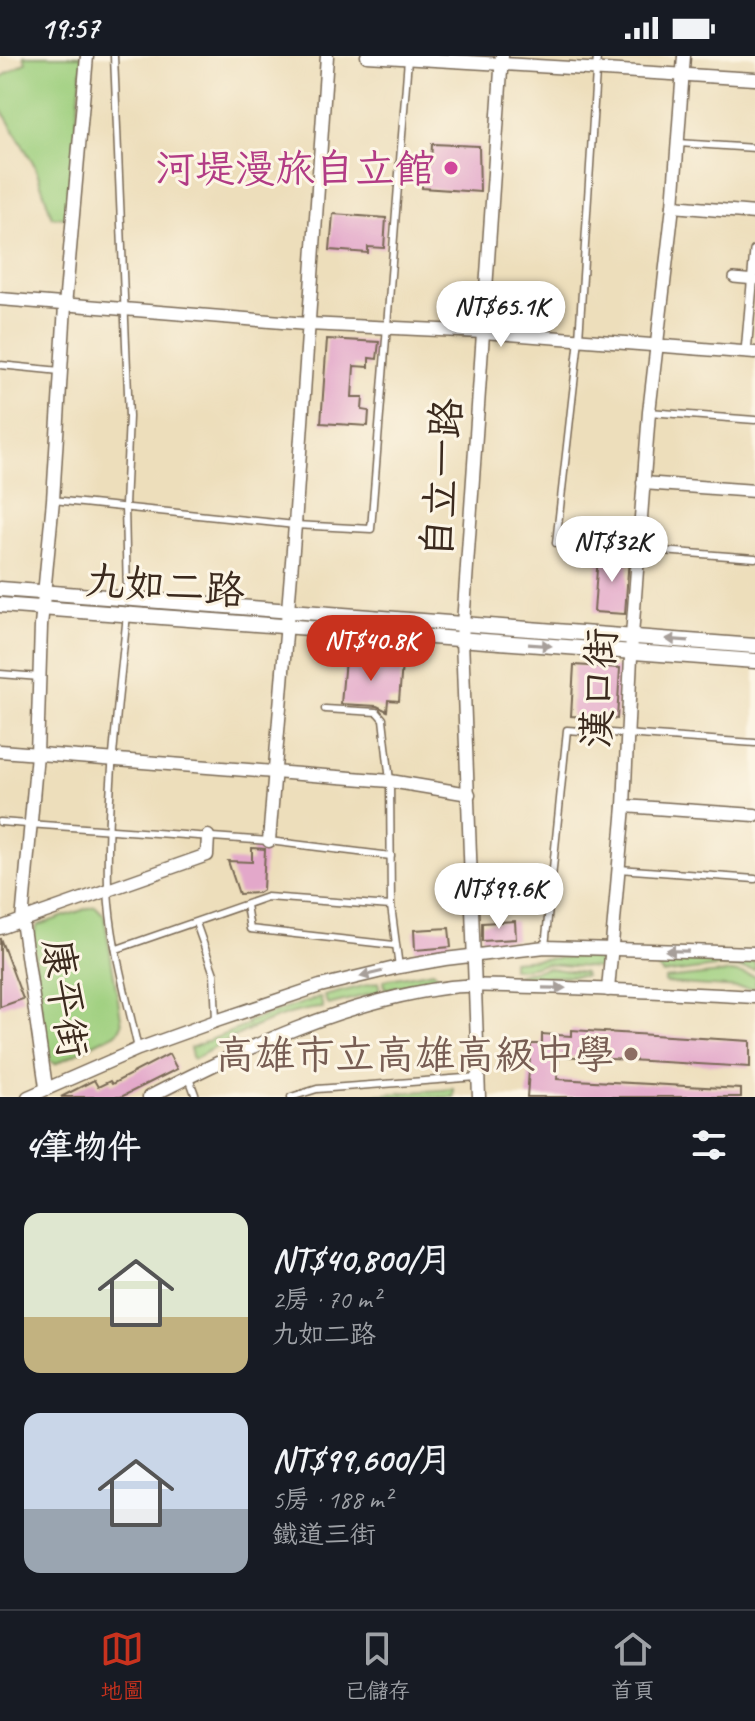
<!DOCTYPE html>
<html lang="zh-TW">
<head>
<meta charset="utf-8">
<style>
  :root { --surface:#171b24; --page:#242831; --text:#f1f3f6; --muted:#9ea1a6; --line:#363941; --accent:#c8321e }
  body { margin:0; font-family:Caveat,"LXGW WenKai TC",sans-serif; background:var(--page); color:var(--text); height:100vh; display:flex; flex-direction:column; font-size:30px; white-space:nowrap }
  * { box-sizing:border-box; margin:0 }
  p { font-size:26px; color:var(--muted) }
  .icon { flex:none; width:44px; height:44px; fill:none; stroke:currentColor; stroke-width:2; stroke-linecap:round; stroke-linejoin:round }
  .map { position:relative; height:1041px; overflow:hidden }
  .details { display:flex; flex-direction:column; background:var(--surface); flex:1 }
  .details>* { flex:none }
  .price { position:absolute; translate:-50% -68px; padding:0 18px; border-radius:28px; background:#fff; color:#222; font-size:26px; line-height:52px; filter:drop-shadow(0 2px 4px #0008) }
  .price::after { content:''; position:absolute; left:50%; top:48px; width:24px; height:18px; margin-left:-12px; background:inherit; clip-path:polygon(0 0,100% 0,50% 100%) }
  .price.active { background:var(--accent); color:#fff }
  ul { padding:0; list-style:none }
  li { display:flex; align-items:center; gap:24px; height:200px; padding:0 24px }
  li span { display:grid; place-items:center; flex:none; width:224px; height:160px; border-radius:16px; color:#555 }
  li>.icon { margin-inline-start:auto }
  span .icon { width:96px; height:96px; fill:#fffc; stroke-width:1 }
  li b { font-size:34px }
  h2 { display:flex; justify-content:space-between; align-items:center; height:96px; padding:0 24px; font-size:34px }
  .status { display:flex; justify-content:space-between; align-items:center; height:56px; padding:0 40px; background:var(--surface); direction:ltr }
  .status svg { height:22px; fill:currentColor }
  .tab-bar { display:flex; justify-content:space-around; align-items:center; height:112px; border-top:2px solid var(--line); background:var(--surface); font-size:22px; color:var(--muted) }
  .tab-bar a { display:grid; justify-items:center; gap:4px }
  .tab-bar .active { color:var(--accent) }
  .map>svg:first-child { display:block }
  .green { fill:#9ecf7e; stroke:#6c7c4e; stroke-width:2 }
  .building { fill:#e3a8ca }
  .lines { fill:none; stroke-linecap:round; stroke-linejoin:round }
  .service-casing { stroke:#796955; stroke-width:9 }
  .pedestrian-casing { stroke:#796955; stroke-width:12 }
  .minor-casing { stroke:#796955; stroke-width:15 }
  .tertiary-casing { stroke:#796955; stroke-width:17 }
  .service { stroke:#fff; stroke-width:6 }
  .pedestrian { stroke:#fff; stroke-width:9 }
  .minor { stroke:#fff; stroke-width:12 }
  .tertiary { stroke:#fff; stroke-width:14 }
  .oneway { fill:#a79f9a }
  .hotel-dot { fill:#d1479c; stroke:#fcf5e5; stroke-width:3 }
  .education-dot { fill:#8d6e63; stroke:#fcf5e5; stroke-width:3 }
  .labels { text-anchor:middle; stroke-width:6; stroke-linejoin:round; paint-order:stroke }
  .hotel-label { font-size:40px; fill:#b23c85; stroke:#fcf5e5; text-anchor:end }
  .street-label { font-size:40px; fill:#3b2a1e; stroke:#fcf5e5 }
  .education-label { font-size:40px; fill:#785e54; stroke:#fcf5e5; text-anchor:end }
</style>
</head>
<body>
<div class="status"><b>19:57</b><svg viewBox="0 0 49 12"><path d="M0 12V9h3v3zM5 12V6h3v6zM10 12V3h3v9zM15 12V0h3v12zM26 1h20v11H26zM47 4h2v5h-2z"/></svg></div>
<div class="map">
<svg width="755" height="1041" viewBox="0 0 755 1041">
  <rect width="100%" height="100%" fill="#fcf5e5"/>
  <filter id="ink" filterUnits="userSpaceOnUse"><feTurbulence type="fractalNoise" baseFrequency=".0125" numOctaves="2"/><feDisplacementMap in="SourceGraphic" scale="16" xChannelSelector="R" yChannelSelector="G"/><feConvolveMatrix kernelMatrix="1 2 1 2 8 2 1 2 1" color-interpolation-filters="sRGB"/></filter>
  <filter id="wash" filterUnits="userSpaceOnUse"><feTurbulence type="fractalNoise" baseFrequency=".006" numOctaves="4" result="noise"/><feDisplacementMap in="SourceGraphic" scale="32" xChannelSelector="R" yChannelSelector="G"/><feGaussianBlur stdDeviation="1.8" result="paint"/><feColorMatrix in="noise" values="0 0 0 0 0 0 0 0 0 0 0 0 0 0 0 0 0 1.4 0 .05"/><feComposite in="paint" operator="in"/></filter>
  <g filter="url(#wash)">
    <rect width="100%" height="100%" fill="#eddebb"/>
    <g class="green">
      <polygon points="24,0 83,0 67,162 52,161 35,110 0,51 0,22 26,6"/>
      <polygon points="95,850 104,859 122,968 118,976 55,1008 47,1002 32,881 38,869"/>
      <polygon points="598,899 598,912 546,908 520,913 512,912 512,905"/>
      <polygon points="650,900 755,906 755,914 723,910 663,918 658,912 647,905"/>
      <polygon points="547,912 584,917 585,920 516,921 515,919"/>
      <polygon points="433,915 440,922 385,933 384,924"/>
      <polygon points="731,916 755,920 755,933 665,927 665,923"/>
      <polygon points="379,926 379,936 328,949 324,940"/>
      <path d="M320,941L323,952C284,953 227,983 193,1004L190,992L248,969L247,966Z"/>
      <polygon points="454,1033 454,1041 340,1041"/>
    </g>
    <g id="blocks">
      <g class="building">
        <polygon points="432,88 479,90 480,136 422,132 423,107 431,107"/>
        <polygon points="333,158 386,162 384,192 368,191 368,197 330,194"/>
        <polygon points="327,283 379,286 377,303 369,302 369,311 354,310 352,341 363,341 362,354 369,355 368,370 321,367"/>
        <polygon points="598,499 629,501 625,558 594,556"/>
        <polygon points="345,603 402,608 399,645 388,644 387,655 377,650 341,648"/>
        <polygon points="574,609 620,612 617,663 571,660"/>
        <polygon points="252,792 265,793 263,834 258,837 239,838 228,805 252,806"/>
        <polygon points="515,865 516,883 482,885 482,867"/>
        <polygon points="449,872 451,891 415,894 414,874"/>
        <polygon points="0,882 23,943 0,951"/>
        <polygon points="571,974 750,985 750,1011 559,1000 557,1023 741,1033 741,1041 527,1041 531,988 542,988 542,978 571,980"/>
        <polygon points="169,998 177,1013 121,1041 61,1041 94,1024 98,1031 110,1025 112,1028"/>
      </g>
    </g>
  </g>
  <g filter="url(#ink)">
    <use href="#blocks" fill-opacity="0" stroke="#796955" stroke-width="2"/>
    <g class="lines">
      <g class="service-casing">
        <g id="service">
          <polyline points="114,0 129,361 125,450 127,540"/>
          <polyline points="597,0 579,283 556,487 755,502"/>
          <polyline points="678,87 755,92"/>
          <polyline points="0,309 60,315"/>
          <polyline points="649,356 755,364"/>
          <polyline points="53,444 295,469 371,473 408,3"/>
          <path d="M127,558C118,649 106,740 108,832C110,886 127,941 138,993"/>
          <polyline points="0,618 40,621"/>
          <polyline points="325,653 377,656 383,663 390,725 391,850 399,911"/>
          <polyline points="0,766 269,785 391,800"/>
          <polyline points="619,813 755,823"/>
          <polyline points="246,849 250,873 394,889"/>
          <polyline points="196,867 214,918 216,964"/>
          <polyline points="545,891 567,674 755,687"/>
          <polyline points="117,893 267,841 391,850"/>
          <polyline points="189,1022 196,1041"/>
          <polyline points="291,1041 317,1033 478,1021"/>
        </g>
      </g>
      <g class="pedestrian-casing">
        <g id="pedestrian">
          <polyline points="734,222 755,224"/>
          <polyline points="746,296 755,195"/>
        </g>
      </g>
      <g class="minor-casing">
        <g id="minor">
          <polyline points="367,0 755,23"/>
          <polyline points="673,150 755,157"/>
          <polyline points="0,243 307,268 484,276 755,297"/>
          <polyline points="643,427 755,435"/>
          <polyline points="0,695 390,725 469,738"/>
          <polyline points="624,750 755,759"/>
          <polyline points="269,785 295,469 327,0"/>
          <polyline points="0,872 207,799 208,780"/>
          <polyline points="608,934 624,750 632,580 649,356 673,150 684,0"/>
          <polyline points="46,1031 22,865 37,698 41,570 53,444 65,250 87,0"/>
          <polyline points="28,1041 138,993 216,965 320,930 399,911 445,903 545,891 755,897"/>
          <path d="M149,1041C245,992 343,945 451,931C479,927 508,931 536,931C609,933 682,937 755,941"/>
          <polyline points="479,1041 462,583 502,0"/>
        </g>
      </g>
      <g class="tertiary-casing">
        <g id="tertiary">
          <polyline points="0,533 755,590"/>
          <polyline points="0,549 755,605"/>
        </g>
      </g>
      <use href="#service" class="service"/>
      <use href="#pedestrian" class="pedestrian"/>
      <use href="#minor" class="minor"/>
      <use href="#tertiary" class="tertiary"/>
    </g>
    <defs><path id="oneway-solid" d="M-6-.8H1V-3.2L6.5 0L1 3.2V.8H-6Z" transform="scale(2)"/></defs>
    <g class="oneway">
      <use href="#oneway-solid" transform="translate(677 584) rotate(-176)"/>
      <use href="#oneway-solid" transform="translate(540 589) rotate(4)"/>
      <use href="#oneway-solid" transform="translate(677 895) rotate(-179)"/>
      <use href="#oneway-solid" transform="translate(371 918) rotate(167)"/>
      <use href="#oneway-solid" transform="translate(554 932) rotate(1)"/>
    </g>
  </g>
  <circle class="hotel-dot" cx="451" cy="112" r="8"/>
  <circle class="education-dot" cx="631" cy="998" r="8"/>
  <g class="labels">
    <g class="hotel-label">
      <text x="435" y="126">河堤漫旅自立館</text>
    </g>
    <g class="street-label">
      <text transform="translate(441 422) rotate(-86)" y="14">自立一路</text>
      <text transform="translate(165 529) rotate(4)" y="14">九如二路</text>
      <text transform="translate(598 632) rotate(-87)" y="14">漢口街</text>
      <text transform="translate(66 942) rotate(82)" y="14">康平街</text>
    </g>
    <g class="education-label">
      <text x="615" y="1012">高雄市立高雄高級中學</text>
    </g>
  </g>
</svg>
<b class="price" style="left:501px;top:293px">NT$65.1K</b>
<b class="price" style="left:612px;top:528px">NT$32K</b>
<b class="price active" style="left:371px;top:627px">NT$40.8K</b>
<b class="price" style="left:499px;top:875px">NT$99.6K</b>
</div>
<section class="details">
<h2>4筆物件<svg class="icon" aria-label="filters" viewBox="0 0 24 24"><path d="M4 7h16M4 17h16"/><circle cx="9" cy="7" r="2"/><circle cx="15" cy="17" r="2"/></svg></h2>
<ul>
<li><span style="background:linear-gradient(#dfe7d0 65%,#c2b280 0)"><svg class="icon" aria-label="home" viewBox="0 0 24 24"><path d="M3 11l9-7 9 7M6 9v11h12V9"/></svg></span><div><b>NT$40,800/月</b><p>2房 · 70 m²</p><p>九如二路</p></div></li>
<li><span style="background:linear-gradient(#c9d6e8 60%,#9aa5b1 0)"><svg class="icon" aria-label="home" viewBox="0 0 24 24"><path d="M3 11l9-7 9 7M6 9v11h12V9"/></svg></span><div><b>NT$99,600/月</b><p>5房 · 188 m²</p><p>鐵道三街</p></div></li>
</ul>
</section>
<nav class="tab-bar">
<a class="active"><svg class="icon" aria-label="map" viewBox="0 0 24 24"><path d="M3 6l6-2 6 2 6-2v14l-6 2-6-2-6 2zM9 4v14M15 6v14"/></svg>地圖</a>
<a><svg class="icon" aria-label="saved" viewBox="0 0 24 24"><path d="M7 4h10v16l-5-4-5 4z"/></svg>已儲存</a>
<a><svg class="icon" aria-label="home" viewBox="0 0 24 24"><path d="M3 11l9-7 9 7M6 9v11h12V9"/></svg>首頁</a>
</nav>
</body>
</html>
